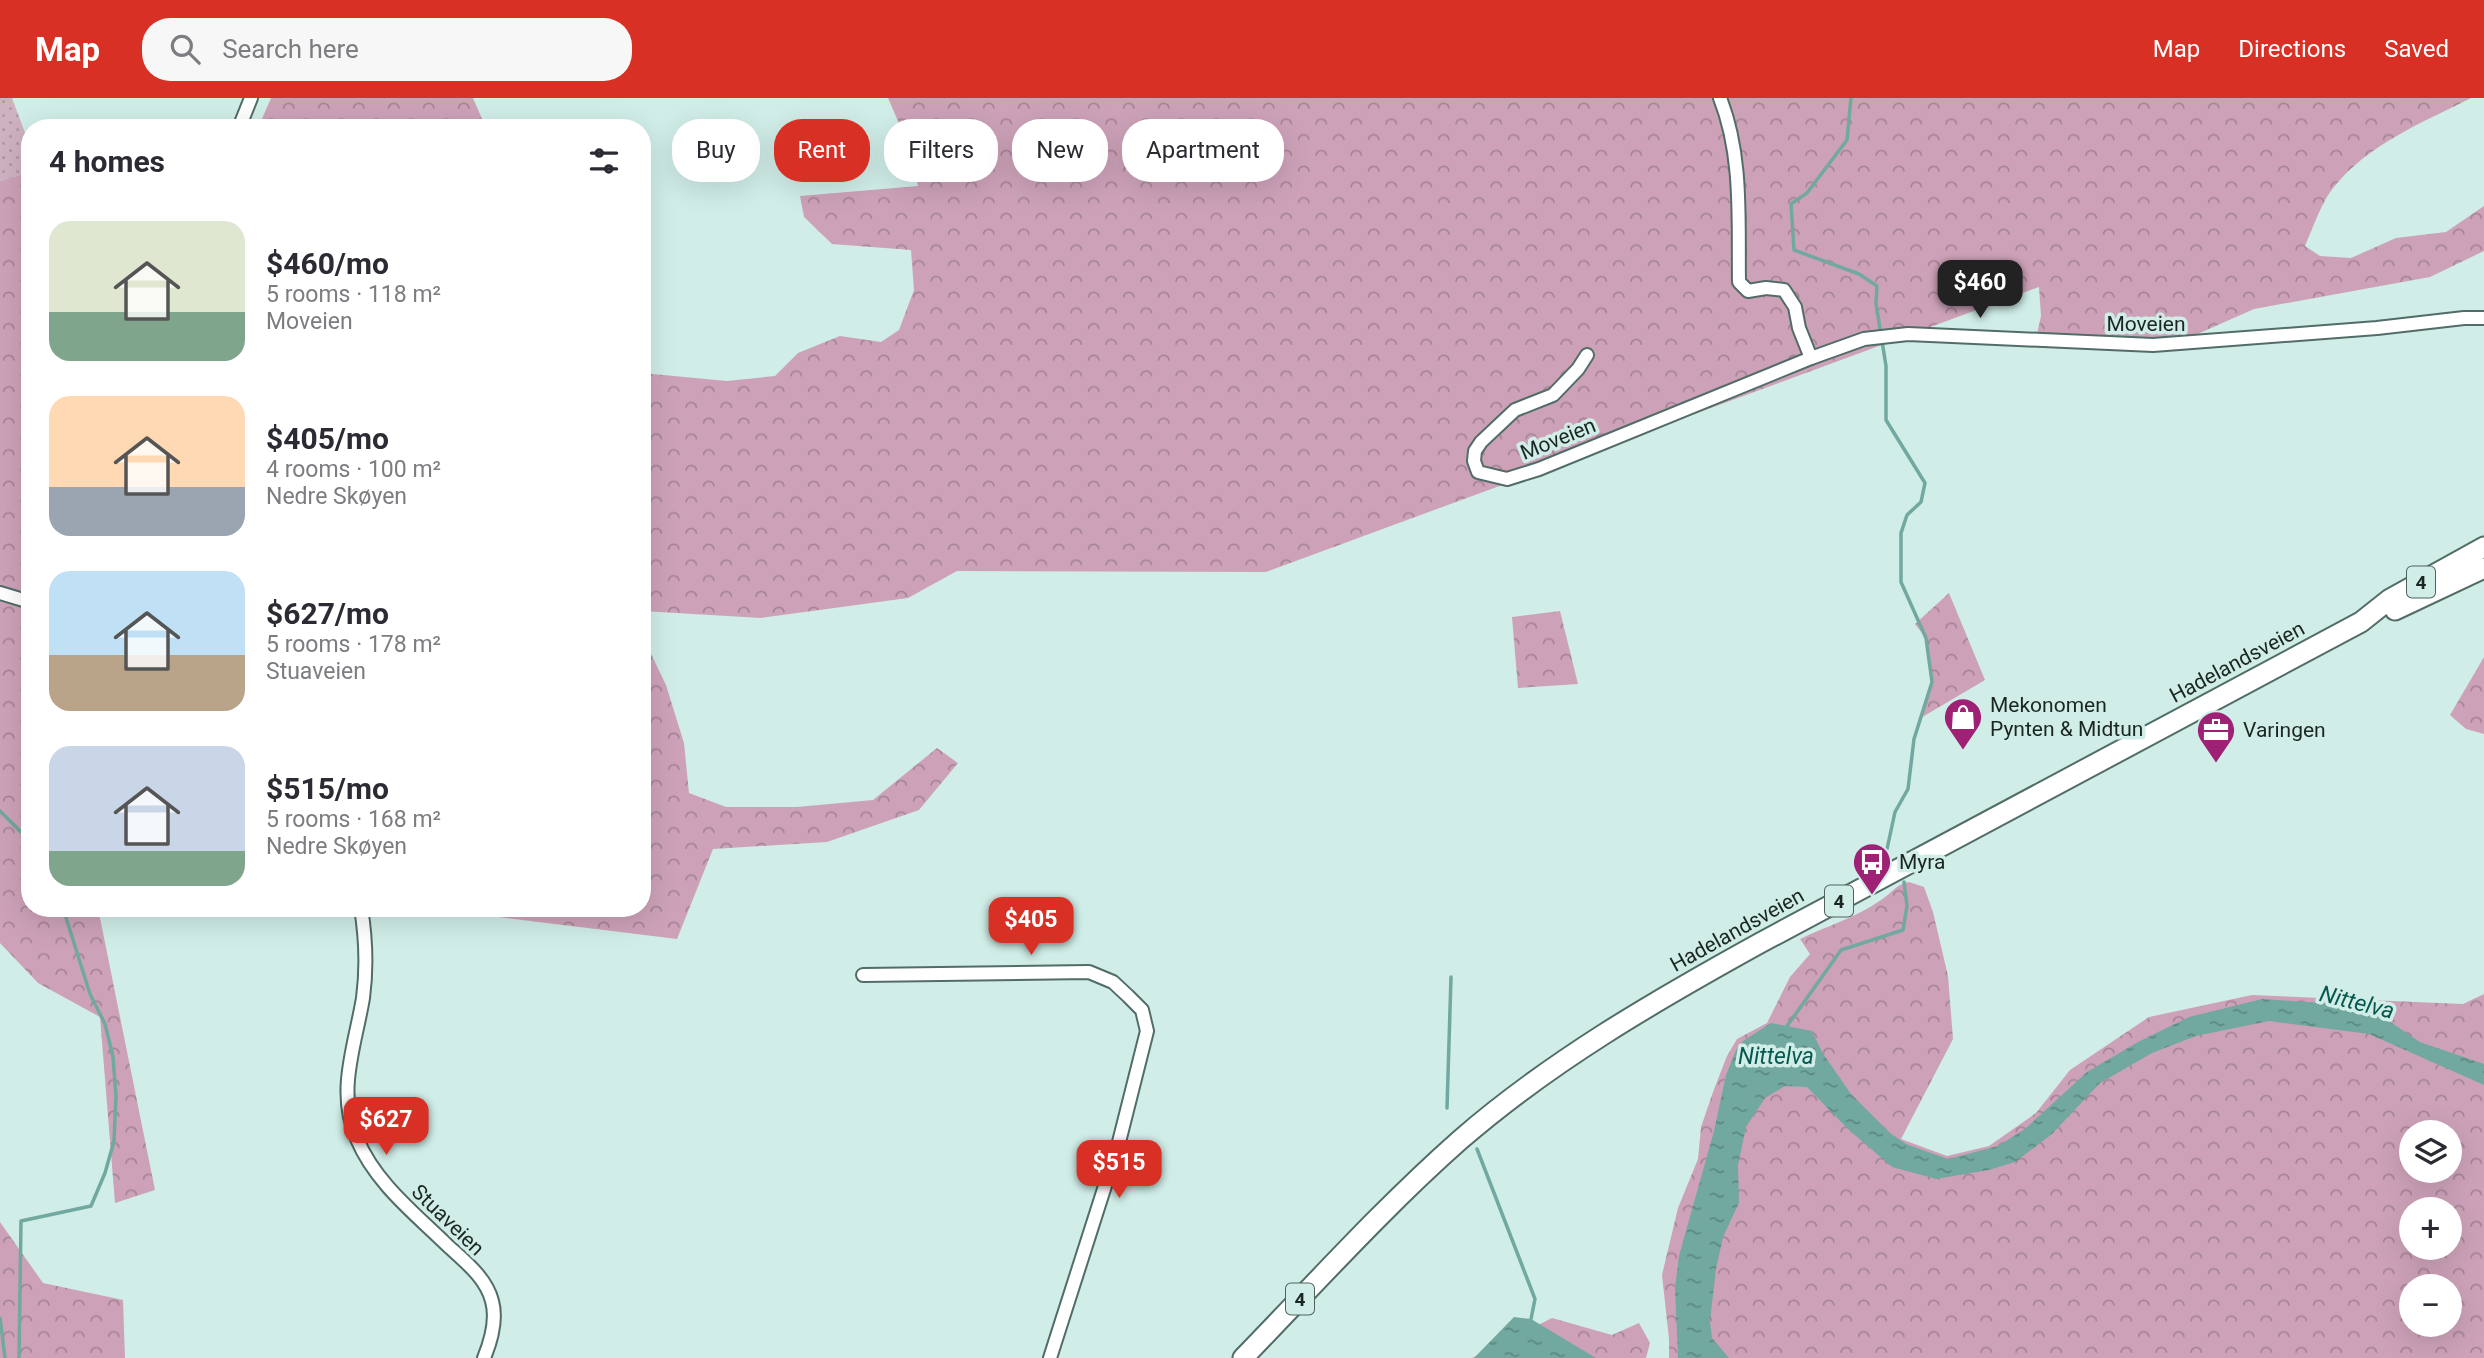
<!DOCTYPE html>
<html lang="en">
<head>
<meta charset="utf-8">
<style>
  :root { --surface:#fff; --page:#f7f7f7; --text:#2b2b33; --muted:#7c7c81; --accent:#d93025 }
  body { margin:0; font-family:Roboto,sans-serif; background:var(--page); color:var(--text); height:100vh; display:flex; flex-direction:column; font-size:26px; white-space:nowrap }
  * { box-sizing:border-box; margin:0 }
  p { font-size:23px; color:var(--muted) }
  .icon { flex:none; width:38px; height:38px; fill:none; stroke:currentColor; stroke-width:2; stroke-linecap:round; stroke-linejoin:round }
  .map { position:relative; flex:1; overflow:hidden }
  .drawer { position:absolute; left:21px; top:21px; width:630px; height:798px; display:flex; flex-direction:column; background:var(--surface); border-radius:28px; box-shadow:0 7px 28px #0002 }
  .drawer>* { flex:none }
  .top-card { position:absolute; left:672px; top:21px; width:665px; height:63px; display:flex; gap:14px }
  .tools { position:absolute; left:2399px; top:1022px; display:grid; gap:14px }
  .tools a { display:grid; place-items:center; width:63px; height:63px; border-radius:50%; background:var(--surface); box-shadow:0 7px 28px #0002; font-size:35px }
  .price { position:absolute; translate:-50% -60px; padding:0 16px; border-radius:14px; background:var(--accent); color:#fff; font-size:23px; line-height:46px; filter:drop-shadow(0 2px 4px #0008) }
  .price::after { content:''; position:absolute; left:50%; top:42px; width:21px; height:16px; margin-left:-10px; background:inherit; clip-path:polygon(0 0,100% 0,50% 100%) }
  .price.on { background:#222; color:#fff }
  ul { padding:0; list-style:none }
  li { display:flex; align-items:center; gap:21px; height:175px; padding:0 28px }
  li span { display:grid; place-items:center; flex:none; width:196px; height:140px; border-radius:21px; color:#555 }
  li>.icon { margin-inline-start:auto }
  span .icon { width:84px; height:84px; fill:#fffc; stroke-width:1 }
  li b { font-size:30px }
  h2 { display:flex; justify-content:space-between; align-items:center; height:84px; padding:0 28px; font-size:30px }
  .pill { padding:0 24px; border-radius:28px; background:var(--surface); box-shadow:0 7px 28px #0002; font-size:24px; line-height:63px }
  .pill.on { background:var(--accent); color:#fff }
  header { display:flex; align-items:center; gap:42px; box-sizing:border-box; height:98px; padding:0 35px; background:var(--accent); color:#fff }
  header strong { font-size:33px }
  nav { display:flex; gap:38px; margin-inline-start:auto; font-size:24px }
  .search { width:490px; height:63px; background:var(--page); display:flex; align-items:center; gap:18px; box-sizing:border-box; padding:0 24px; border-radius:28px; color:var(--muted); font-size:26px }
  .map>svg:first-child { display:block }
  .grass { fill:url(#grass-dots) }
  .forest { fill:url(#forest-crowns); fill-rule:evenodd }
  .water { fill:url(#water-ripples) }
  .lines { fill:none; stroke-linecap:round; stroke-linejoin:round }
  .stream { stroke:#71a89f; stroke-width:3.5 }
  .minor-casing { stroke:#526c68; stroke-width:16 }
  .highway-casing { stroke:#526c68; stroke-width:23 }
  .minor { stroke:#fff; stroke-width:12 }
  .highway { stroke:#fff; stroke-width:19 }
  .labels { text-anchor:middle; stroke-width:7; stroke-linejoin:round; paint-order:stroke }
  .shield { fill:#d0ede7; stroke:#51625e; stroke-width:2 }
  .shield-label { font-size:19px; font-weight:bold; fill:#1b2624 }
  .street-label { font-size:21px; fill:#1b2624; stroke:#d0ede7 }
  .poi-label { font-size:21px; fill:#1b2624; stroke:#d0ede7; text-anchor:start }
  .water-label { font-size:23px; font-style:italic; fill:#07584f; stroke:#d0ede7 }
</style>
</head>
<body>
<header>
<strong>Map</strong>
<div class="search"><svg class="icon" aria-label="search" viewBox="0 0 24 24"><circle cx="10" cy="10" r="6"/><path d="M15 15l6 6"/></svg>Search here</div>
<nav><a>Map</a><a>Directions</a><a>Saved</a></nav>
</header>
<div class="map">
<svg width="2484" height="1260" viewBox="0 0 2484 1260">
  <defs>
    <pattern id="grass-dots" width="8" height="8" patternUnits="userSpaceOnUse" patternTransform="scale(1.75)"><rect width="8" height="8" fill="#cfb2c1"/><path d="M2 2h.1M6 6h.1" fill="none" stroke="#b199a6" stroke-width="1.8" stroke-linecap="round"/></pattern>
    <pattern id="forest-crowns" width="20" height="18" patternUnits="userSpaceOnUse" patternTransform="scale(1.75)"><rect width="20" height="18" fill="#cda2b9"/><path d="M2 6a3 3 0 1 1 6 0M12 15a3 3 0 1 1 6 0" fill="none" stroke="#a68496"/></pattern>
    <pattern id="water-ripples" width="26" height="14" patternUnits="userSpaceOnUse" patternTransform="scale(1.75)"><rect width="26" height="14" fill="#71a89f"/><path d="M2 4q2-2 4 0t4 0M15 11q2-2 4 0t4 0" fill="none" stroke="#5c8981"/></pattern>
  </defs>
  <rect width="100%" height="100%" fill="#d0ede7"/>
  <polygon class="grass" points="0,0 12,0 30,48 30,74 0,83"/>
  <g class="forest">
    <polygon points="271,0 473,0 486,30 258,30"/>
    <path d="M888,0H2471C2424,24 2368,46 2334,89C2322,103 2313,130 2305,148L2320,158L2351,160L2396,140L2446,134L2484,108V153L2430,179L2254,211L2175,246L2035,245L2041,218L2039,189L1266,474L957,473L908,500L761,520L642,513V275L727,283L775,278L798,255L840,238L881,244L899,232L914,192L911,152L832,146L804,119L800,98L918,88L904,37Z"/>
    <polygon points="30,74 30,810 98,810 155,1092 115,1105 100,919 38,885 0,845 0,83"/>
    <polygon points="1949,495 1985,582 1919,621 1932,584 1926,540 1915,526"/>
    <polygon points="1560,513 1578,586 1518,590 1512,519"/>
    <polygon points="642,537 666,587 684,645 689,695 726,709 797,709 873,702 937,650 958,665 919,712 827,744 713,751 677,841 424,810 642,810"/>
    <polygon points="2484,559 2484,636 2466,631 2450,617"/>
    <path d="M1909,784L1924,789L1933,814L1948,878L1953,941L1901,1041L1947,1058L1989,1048L2036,1015L2070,972L2149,919L2252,897L2463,906L2484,896V1260H1669V1241L1662,1177L1678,1110L1698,1061L1701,1029L1713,994L1727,958L1737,941L1767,925L1790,879L1810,856L1800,841C1827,828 1857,819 1881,802C1892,795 1896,786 1909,784ZM2412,1034H2450V1073H2412ZM2412,1111H2450V1150H2412ZM2412,1188H2450V1227H2412Z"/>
    <polygon points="0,1124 43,1185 123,1202 125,1260 0,1260"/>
    <polygon points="1552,1220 1612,1237 1639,1225 1650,1245 1646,1260 1472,1260"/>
  </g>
  <g class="water">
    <polygon points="2262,901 2367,908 2420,944 2484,966 2484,987 2369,936 2269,923 2196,938 2152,955 2100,985 2052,1036 2015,1064 1989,1072 1936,1081 1892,1069 1848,1031 1807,989 1785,988 1765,1000 1746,1029 1738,1067 1739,1105 1723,1139 1716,1171 1710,1223 1712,1240 1729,1260 1678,1260 1675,1190 1679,1158 1714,1033 1726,977 1736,952 1743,943 1771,925 1812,933 1822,954 1851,996 1890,1035 1906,1046 1948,1061 1998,1048 2025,1031 2087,974 2138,944 2189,919"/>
    <polygon points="1514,1219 1531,1221 1596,1260 1474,1260"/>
  </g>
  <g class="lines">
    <g class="stream">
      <polyline points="1851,0 1847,42 1807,95 1791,106 1794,152 1859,176 1877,188 1876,205 1880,231"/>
      <polyline points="1882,243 1886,268 1886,322 1925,385 1921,404 1907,417 1901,435 1901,484 1926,540 1932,584 1914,641 1908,691 1895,714 1887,751"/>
      <polyline points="0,713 30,743"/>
      <polyline points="1785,931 1841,852 1903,832 1907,808 1904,784"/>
      <polyline points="1447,1010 1451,879"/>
      <polyline points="1477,1051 1535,1201 1531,1221"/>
      <polyline points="0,1220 5,1260"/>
      <polyline points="19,1260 21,1123 91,1108 105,1075 114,1043 116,998 113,959 105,926 90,896 63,810"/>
    </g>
    <g class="minor-casing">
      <g id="minor">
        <path d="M1720,0C1743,58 1738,122 1739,184L1748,193L1766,190L1784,192L1795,209L1799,230L1811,260"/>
        <polyline points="239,30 251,0"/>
        <polyline points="1587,257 1578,271 1553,297 1515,312 1481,344 1475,353 1474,363 1478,374 1507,381 1539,371 1811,260 1864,241 1908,236 2153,247 2377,230 2464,220 2484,220"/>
        <polyline points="0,495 30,504"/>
        <path d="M361,810C366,841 367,870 363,900C355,948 336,994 357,1041C375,1084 413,1114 446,1146C463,1162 486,1179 492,1203C497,1221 491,1243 484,1260"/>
        <polyline points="863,877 1089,874 1113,884 1128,898 1142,912 1147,933 1119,1044 1050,1260"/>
      </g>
    </g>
    <g class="highway-casing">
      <g id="highway">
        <polyline points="2395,512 2484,470"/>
        <path d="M1243,1260C1314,1187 1383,1110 1460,1042C1551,963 1655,903 1760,845L2361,524L2390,501L2484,449"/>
      </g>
    </g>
    <use href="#minor" class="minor"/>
    <use href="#highway" class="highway"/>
  </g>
  <defs>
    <g id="shop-pin" transform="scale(2.0125)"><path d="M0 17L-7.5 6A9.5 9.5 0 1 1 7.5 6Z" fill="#9f2175" stroke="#d0ede7"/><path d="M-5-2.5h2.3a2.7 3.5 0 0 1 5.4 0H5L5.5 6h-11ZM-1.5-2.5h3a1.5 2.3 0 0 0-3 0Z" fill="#fff"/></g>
    <g id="office-pin" transform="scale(2.0125)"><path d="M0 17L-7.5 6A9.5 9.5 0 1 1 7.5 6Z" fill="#9f2175" stroke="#d0ede7"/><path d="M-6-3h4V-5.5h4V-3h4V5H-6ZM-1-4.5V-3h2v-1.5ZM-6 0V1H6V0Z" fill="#fff"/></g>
    <g id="bus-pin" transform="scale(2.0125)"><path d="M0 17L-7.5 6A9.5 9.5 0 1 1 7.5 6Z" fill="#9f2175" stroke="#d0ede7"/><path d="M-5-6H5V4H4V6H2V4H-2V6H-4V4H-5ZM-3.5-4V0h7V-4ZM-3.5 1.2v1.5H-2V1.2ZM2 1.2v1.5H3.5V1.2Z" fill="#fff"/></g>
  </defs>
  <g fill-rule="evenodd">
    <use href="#shop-pin" x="1963" y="619"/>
    <use href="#office-pin" x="2216" y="632"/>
    <use href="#bus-pin" x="1872" y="764"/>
  </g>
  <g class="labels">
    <g class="shield">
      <rect x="2407" y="468.5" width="28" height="31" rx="5"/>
      <rect x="1825" y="787.5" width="28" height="31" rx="5"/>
      <rect x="1286" y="1185.5" width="28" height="31" rx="5"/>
    </g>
    <g class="shield-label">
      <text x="2421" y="491">4</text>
      <text x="1839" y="810">4</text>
      <text x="1300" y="1208">4</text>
    </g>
    <g class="street-label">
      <text x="2146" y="233">Moveien</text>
      <text transform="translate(1558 341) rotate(-22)" y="7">Moveien</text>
      <text transform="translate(2237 564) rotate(-28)" y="7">Hadelandsveien</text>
      <text transform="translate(1737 832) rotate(-29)" y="7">Hadelandsveien</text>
      <text transform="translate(448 1122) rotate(44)" y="7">Stuaveien</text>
    </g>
    <g class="poi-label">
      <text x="1990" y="614">Mekonomen<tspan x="1990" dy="24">Pynten &amp; Midtun</tspan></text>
      <text x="2243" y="639">Varingen</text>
      <text x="1899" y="771">Myra</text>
    </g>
    <g class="water-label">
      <text transform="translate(2357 904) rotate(14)" y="8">Nittelva</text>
      <text x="1776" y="966">Nittelva</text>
    </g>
  </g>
</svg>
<div class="tools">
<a><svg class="icon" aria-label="layers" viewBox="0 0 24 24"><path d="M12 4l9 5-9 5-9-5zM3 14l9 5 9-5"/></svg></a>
<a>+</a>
<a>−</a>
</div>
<b class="price on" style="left:1980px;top:222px">$460</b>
<b class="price" style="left:1031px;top:859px">$405</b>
<b class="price" style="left:386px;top:1059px">$627</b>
<b class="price" style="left:1119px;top:1102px">$515</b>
<div class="top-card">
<a class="pill">Buy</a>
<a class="pill on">Rent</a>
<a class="pill">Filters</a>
<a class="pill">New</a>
<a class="pill">Apartment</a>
</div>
<section class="drawer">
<h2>4 homes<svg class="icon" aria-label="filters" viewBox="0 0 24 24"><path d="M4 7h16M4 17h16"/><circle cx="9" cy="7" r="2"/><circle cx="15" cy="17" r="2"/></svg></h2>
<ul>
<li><span style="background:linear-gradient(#dfe7d0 65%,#7fa58c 0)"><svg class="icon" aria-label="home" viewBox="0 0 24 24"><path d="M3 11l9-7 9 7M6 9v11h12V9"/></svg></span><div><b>$460/mo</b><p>5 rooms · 118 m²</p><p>Moveien</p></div></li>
<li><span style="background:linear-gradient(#ffd9b3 65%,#9aa5b1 0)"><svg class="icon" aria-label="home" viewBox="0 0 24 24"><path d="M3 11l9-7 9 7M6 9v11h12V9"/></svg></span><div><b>$405/mo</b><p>4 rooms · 100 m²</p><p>Nedre Skøyen</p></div></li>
<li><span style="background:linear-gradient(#bfe0f5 60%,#b9a48a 0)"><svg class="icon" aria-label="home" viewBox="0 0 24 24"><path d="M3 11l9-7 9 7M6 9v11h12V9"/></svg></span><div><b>$627/mo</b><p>5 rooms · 178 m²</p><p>Stuaveien</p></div></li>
<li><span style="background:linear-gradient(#c9d6e8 75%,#7fa58c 0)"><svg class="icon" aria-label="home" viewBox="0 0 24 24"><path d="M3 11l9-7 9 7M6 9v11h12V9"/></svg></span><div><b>$515/mo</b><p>5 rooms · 168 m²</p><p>Nedre Skøyen</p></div></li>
</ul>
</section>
</div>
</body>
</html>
